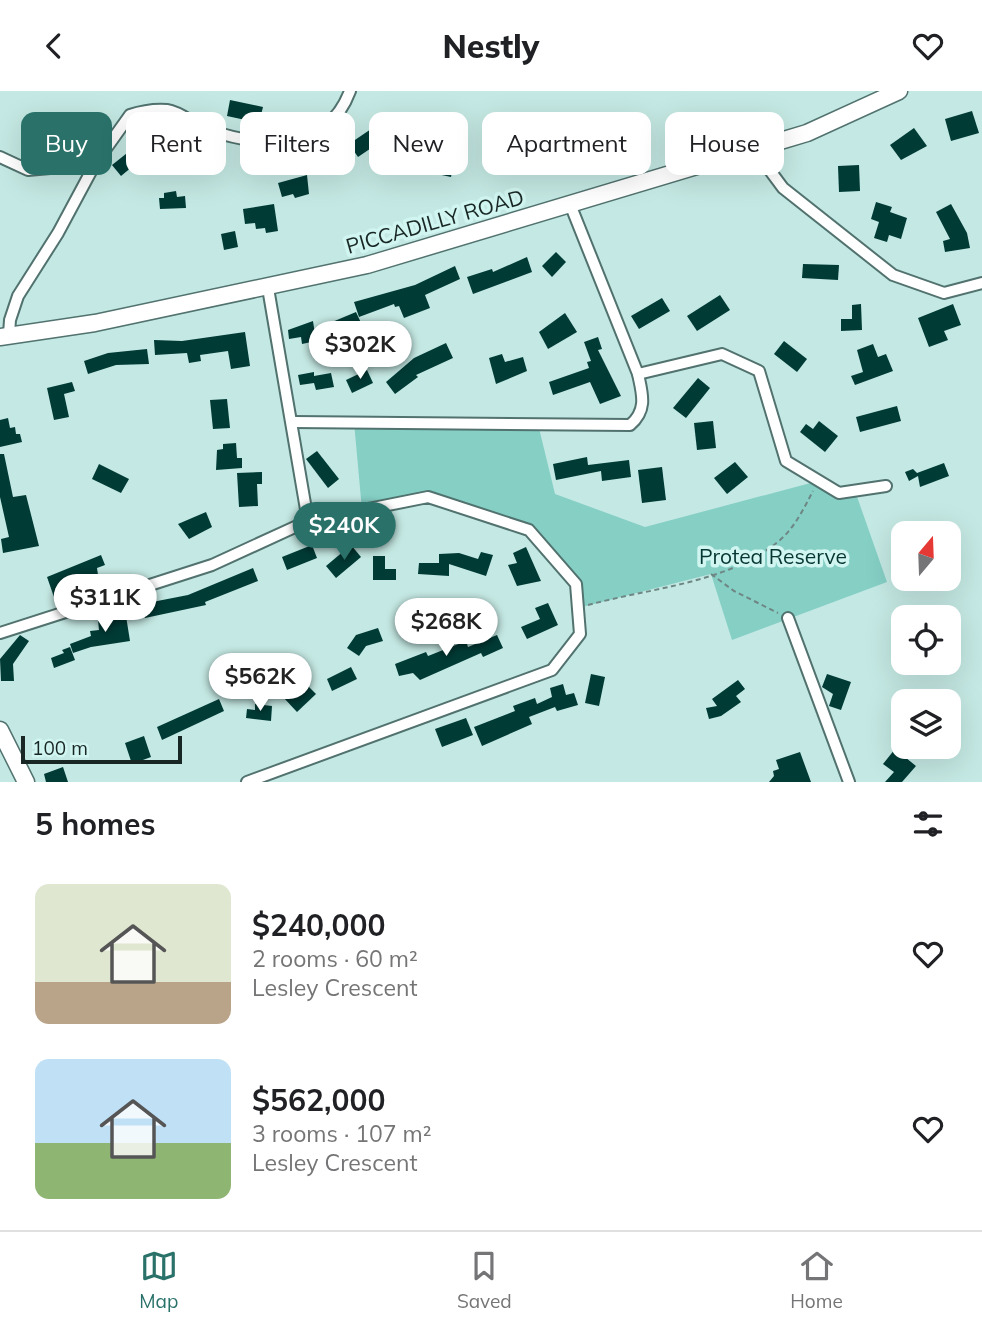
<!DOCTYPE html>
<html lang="en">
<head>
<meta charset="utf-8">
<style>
  :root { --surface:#fff; --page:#f2f2f2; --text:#202124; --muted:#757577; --line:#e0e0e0; --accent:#297169 }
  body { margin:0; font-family:Mulish,sans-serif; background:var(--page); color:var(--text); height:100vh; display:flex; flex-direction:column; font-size:26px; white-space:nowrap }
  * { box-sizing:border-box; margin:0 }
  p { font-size:23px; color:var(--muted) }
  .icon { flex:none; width:38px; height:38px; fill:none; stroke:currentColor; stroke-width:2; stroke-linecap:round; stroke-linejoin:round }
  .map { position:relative; height:691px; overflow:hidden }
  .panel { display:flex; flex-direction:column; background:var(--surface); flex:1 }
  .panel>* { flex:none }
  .banner { position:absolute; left:21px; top:21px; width:942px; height:63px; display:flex; gap:14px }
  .needle { width:46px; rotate:19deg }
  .buttons { position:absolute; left:891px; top:430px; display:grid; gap:14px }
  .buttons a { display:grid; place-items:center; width:70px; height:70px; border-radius:14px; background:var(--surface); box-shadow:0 7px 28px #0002; font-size:35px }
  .scale { position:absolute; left:21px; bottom:18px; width:161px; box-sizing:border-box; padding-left:7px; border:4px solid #182624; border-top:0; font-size:19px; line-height:24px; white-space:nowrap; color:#182624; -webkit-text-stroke:5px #d1f5f0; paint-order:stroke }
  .price { position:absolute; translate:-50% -60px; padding:0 16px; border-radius:24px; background:#fff; color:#222; font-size:23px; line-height:46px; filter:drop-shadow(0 2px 4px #0008) }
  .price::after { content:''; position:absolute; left:50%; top:42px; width:21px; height:16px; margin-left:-10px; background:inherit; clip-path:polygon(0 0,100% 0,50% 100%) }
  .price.active { background:var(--accent); color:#fff }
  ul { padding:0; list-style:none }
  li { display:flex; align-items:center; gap:21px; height:175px; padding:0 35px }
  li span { display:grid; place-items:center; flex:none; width:196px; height:140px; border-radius:14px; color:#555 }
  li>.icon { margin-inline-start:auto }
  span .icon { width:84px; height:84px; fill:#fffc; stroke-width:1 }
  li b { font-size:30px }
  h2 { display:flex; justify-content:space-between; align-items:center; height:84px; padding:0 35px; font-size:30px }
  .chip { padding:0 24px; border-radius:14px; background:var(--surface); box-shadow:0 7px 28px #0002; font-size:24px; line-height:63px }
  .chip.active { background:var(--accent); color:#fff }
  header { display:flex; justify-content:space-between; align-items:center; height:91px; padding:0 35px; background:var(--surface); font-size:32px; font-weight:800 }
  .tabs { display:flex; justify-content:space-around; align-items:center; height:98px; border-top:2px solid var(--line); background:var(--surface); font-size:19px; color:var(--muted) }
  .tabs a { display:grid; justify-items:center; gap:4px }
  .tabs .active { color:var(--accent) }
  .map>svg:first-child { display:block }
  .green { fill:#85cfc5 }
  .building { fill:#003b36 }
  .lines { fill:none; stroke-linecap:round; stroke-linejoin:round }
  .minor-casing { stroke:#51726e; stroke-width:14 }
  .secondary-casing { stroke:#51726e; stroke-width:19 }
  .path { stroke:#6e8784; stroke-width:2; stroke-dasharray:5 3.5; stroke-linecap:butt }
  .minor { stroke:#fff; stroke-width:10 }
  .secondary { stroke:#fff; stroke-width:16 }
  .labels { text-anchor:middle; stroke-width:7; stroke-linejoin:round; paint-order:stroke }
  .street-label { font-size:21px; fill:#182624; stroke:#d1f5f0 }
  .park-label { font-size:21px; fill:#053631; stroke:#d1f5f0 }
</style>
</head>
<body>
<header><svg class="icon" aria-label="back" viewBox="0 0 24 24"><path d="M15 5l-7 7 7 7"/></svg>Nestly<svg class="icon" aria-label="heart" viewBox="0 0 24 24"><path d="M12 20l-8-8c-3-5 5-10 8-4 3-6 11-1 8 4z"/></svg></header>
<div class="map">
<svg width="982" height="691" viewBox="0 0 982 691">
  <rect width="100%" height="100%" fill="#c4e8e3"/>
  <polygon class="green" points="354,331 538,333 555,403 645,436 818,390 839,402 855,400 887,491 732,549 711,483 578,517 576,493 529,439 428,406 362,419"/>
  <g class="building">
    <polygon points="230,9 263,16 259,32 227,25"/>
    <polygon points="972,20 979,42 951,50 945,28"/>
    <polygon points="377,34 386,47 358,66 349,53"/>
    <polygon points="914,37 927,55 901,69 890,54"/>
    <polygon points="141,51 150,61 121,85 112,74"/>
    <polygon points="426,65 454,71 451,86 423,80"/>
    <polygon points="859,74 860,100 839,101 838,75"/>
    <polygon points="307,84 309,103 295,107 293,103 282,106 278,92"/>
    <polygon points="176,100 177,106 185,105 186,117 160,118 159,107 164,107 164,102"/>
    <polygon points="876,111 892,116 890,121 907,127 901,148 889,144 887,151 874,147 879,131 871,128"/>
    <polygon points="274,113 278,140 266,142 265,137 256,138 255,132 245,133 243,118"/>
    <polygon points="951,113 967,142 970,157 945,161 943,150 950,148 936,121"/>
    <polygon points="235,140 238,156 224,159 221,143"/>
    <polygon points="556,161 566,171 552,186 542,175"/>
    <polygon points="527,166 532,181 473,203 467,186 492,178 493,181"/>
    <polygon points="803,173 839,174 838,189 802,187"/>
    <polygon points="455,175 460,188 425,204 430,217 404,227 399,215 395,216 394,213 359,226 354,211 415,194"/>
    <polygon points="720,204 730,219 697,240 687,225"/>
    <polygon points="662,207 670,220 639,238 631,225"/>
    <polygon points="861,213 862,239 841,240 841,228 852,228 852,214"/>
    <polygon points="953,213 961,234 944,240 948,249 929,256 918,227"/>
    <polygon points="356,221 362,234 331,247 325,234"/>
    <polygon points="565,222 577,241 548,258 539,241"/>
    <polygon points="313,230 316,250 302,253 301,246 289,248 288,239"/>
    <polygon points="245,241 250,275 231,278 228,260 200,264 201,270 189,272 187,262 155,264 154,249 182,250"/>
    <polygon points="598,246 602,258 598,259 621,305 600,313 590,291 553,304 549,291 589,277 587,271 591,270 584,251"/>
    <polygon points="784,250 807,268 797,281 774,263"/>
    <polygon points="446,252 453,267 416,284 418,286 395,303 386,291 414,267"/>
    <polygon points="873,253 878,266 886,263 893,280 855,294 851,285 863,281 857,259"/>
    <polygon points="147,258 149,273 116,274 88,283 84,270 108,262"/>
    <polygon points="502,263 505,271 523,266 527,280 496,293 489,267"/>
    <polygon points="367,279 373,292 352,302 346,289"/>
    <polygon points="314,281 314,285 331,282 334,296 316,299 314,292 300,294 298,284"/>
    <polygon points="698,287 710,297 686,327 673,317"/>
    <polygon points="72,291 75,300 64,303 69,326 54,329 47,297"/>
    <polygon points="227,308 230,337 213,338 210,309"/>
    <polygon points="897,315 901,330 860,341 856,326"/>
    <polygon points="8,327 10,337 15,336 16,343 20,343 22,351 0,356 0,329"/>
    <polygon points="713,330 716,357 697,359 694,332"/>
    <polygon points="819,330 838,345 825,361 800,341 806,333 813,338"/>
    <polygon points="236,352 237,367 242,367 242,377 216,379 217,359 223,358 223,353"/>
    <polygon points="317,360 339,388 328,397 306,368"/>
    <polygon points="0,363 4,363 13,406 26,404 39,455 3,462 1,448 9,446 0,406"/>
    <polygon points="587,366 588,374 629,369 631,386 602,390 601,380 556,389 553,373"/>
    <polygon points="735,371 748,386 727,403 714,387"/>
    <polygon points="944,372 949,385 920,396 918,385 909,390 905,381 913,378 917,382"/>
    <polygon points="99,373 129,388 121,402 92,388"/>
    <polygon points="662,376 666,409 642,412 638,379"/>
    <polygon points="262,381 262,393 257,393 258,415 239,416 237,382"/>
    <polygon points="206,421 212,436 189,448 178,433"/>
    <polygon points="312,454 317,467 287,479 282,466"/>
    <polygon points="351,454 361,466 336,487 326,475"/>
    <polygon points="526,456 541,490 517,495 508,474 517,472 513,462"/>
    <polygon points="481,461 493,464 486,485 449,473 449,485 418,483 419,472 439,472 439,463 459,462 478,468"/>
    <polygon points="101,464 105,474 97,477 99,491 55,509 47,486"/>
    <polygon points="373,465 385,465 385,478 396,478 396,489 373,489"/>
    <polygon points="253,477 258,490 205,511 206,514 145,527 142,513 188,504"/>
    <polygon points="548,512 558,534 527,548 521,536 540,528 535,517"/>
    <polygon points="126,525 130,550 91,556 73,562 70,553 91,545 90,540 99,539 98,529"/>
    <polygon points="378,537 383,550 366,555 359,565 347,557 356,544"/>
    <polygon points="20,544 29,550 13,573 14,590 1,590 0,568"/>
    <polygon points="497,544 503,557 483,566 481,562 420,589 413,582 399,585 395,573 426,561 428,565 466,550 468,556"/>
    <polygon points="70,556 75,569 54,577 51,567 64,562 62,559"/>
    <polygon points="351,576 357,588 332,600 327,588"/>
    <polygon points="591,583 605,586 599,615 585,612"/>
    <polygon points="827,583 851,591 841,619 829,615 833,603 822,596"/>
    <polygon points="302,589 316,603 297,621 283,606"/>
    <polygon points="738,589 745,598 736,605 741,611 721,625 709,628 706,617 717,615 712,608"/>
    <polygon points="563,593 566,604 574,602 578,614 557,620 555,616 529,626 532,633 482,655 474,636 515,620 513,615 535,607 537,613 552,606 550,597"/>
    <polygon points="219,608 224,620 162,649 157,636"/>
    <polygon points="255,613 272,615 271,630 246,627 247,618 255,619"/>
    <polygon points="466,627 473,644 442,656 435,638"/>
    <polygon points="144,645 151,666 132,673 125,652"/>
    <polygon points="895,658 916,675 902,691 885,691 894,681 883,673"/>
    <polygon points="800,661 811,691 769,691 774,685 773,680 779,678 776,669"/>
    <polygon points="63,676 68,691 46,691 44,683"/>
  </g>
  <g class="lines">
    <g class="minor-casing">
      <g id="minor">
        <polyline points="754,58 783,97 893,184 944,202 982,192"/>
        <polyline points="0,66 28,79 95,73"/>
        <polyline points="268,197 308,430"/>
        <path d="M9,243L10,229L18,205L58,142L95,73L130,24C142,20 154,18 167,19C181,21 193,33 206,38C258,56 326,64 350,0"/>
        <polyline points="638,283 722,263 759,280 786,370 839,402 886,395"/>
        <path d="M293,331L630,334C648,319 642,302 638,283L570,113"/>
        <polyline points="788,527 849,691"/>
        <polyline points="0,542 212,474 308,430 428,406 529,439 576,493 580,543 552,579 247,691"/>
      </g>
    </g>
    <g class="secondary-casing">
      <g id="secondary">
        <polyline points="0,246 95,232 367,174 807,42 899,0"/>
        <polyline points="0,639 26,691"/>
      </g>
    </g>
    <g class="path">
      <polyline points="711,483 734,500 778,522"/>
      <path d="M588,514C650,497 730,492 780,449C795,436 804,417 813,400"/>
    </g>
    <use href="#minor" class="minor"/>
    <use href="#secondary" class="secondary"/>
  </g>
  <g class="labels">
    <g class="street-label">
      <text transform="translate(435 131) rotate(-16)" y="7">PICCADILLY ROAD</text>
    </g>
    <g class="park-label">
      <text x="773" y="473">Protea Reserve</text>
    </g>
  </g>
</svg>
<div class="buttons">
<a><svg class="needle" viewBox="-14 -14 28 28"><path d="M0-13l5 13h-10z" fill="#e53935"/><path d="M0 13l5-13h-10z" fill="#757577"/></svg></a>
<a><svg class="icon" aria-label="locate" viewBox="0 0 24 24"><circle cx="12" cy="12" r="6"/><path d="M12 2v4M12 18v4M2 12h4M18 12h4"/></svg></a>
<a><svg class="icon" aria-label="layers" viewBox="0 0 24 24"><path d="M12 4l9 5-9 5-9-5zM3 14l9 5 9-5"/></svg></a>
</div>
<div class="scale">100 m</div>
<b class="price" style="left:360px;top:290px">$302K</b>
<b class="price active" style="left:344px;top:471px">$240K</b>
<b class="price" style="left:105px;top:543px">$311K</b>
<b class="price" style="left:446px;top:567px">$268K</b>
<b class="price" style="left:260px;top:622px">$562K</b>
<div class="banner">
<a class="chip active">Buy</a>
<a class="chip">Rent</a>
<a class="chip">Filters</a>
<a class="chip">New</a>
<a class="chip">Apartment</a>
<a class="chip">House</a>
</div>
</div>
<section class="panel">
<h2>5 homes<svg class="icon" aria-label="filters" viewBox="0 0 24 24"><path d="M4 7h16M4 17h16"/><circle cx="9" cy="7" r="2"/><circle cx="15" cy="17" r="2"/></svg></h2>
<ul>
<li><span style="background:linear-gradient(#dfe7d0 70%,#b9a48a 0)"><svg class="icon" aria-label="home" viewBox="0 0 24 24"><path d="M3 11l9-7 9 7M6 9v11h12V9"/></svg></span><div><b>$240,000</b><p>2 rooms · 60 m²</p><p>Lesley Crescent</p></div><svg class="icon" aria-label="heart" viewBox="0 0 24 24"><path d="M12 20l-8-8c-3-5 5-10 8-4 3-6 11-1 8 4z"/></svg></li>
<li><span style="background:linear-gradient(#bfe0f5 60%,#8fb573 0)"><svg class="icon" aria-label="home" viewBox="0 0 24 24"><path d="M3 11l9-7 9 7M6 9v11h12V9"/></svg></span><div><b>$562,000</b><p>3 rooms · 107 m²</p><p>Lesley Crescent</p></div><svg class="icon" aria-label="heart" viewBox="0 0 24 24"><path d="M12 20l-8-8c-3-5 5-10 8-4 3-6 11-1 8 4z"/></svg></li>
</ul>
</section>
<nav class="tabs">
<a class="active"><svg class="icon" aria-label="map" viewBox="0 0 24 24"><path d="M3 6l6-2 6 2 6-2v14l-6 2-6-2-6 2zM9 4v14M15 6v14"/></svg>Map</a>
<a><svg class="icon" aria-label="saved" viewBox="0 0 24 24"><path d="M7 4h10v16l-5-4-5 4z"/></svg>Saved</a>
<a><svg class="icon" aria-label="home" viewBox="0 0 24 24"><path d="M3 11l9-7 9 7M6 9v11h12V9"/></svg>Home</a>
</nav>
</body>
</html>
